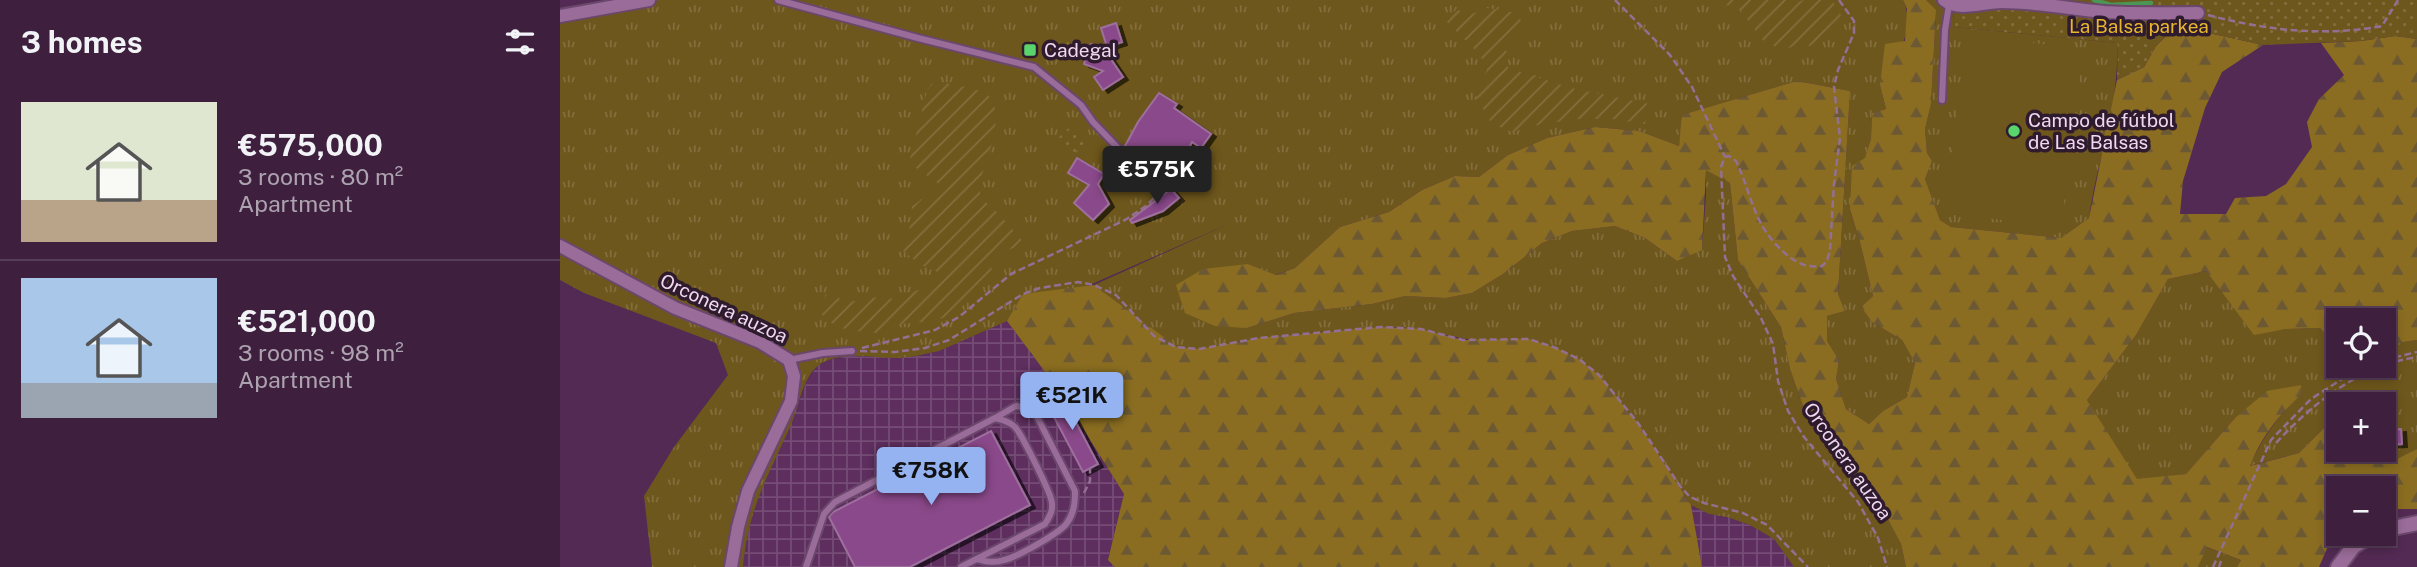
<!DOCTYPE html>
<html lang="en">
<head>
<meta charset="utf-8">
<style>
  :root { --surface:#3e203e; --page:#452845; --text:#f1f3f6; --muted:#ada3b0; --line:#573e58; --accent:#95b2f1 }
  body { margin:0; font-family:"Public Sans",sans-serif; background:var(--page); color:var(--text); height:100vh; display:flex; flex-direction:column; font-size:26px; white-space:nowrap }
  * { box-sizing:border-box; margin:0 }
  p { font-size:23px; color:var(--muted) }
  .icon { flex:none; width:38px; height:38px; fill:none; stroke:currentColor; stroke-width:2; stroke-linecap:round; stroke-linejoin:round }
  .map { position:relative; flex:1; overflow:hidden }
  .side { display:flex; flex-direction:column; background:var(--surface); width:560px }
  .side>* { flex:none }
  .controls { position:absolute; left:1766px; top:308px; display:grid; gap:14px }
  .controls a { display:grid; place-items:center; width:70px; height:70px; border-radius:0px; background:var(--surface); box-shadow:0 4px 10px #0003,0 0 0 2px var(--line); font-size:35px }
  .price { position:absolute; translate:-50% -60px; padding:0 16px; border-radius:7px; background:var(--accent); color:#111; font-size:23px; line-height:46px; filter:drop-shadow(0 2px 4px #0008) }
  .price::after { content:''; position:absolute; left:50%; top:42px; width:21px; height:16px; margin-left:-10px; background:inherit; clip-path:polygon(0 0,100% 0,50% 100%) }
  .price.selected { background:#222; color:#fff }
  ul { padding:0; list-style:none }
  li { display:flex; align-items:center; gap:21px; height:175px; padding:0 21px }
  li+li { border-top:2px solid var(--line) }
  li span { display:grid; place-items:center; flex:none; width:196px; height:140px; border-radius:0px; color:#555 }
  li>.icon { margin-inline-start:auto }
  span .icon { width:84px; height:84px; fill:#fffc; stroke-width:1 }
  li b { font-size:30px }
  h2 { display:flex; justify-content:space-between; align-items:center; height:84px; padding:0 21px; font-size:30px }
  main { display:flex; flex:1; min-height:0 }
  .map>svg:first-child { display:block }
  .industrial { fill:url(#industrial-grid) }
  .grass { fill:url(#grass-tufts) }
  .forest { fill:url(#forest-firs) }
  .park { fill:url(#park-dots) }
  .garden { fill:url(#garden-furrows) }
  .pitch { fill:#6e571c }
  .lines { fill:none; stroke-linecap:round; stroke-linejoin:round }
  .stream { stroke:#4b9655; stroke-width:4.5 }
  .building { fill:#8a4a8a; stroke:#9d6f9d; stroke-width:2; filter:url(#shadow) }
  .service-casing { stroke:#6b476c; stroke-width:10 }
  .minor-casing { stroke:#6b476c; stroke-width:16 }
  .tertiary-casing { stroke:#6b476c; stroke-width:18 }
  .path { stroke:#937093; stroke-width:2.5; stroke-dasharray:7 3.5; stroke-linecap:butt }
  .service { stroke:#996c99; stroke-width:6 }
  .minor { stroke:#996c99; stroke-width:12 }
  .tertiary { stroke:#996c99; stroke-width:14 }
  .poi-dot { fill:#5ad56e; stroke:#2e1b2e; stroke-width:2.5 }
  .labels { text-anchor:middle; stroke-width:7; stroke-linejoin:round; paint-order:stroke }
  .park-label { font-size:19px; fill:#e9b72d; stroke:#2e1b2e }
  .poi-label { font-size:19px; fill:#f1d8f1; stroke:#2e1b2e; text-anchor:start }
  .street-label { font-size:19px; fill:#f1d8f1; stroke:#2e1b2e }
</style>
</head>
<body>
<main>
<section class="side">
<h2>3 homes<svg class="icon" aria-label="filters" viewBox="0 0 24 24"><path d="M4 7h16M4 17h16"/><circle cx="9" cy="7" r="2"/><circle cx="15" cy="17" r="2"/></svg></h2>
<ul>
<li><span style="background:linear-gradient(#dfe7d0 70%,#b9a48a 0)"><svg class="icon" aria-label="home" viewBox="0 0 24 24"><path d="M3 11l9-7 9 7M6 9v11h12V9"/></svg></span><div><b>€575,000</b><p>3 rooms · 80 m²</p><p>Apartment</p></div></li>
<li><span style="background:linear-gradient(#a9c7e8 75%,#9aa5b1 0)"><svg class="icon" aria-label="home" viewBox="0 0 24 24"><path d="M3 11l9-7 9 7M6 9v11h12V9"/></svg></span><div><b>€521,000</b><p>3 rooms · 98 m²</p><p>Apartment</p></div></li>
</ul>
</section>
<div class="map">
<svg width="1857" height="567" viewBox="0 0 1857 567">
  <defs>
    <pattern id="industrial-grid" width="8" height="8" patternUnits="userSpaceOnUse" patternTransform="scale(1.75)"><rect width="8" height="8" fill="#5d2e5e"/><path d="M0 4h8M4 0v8" fill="none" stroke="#754c76"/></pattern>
    <pattern id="grass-tufts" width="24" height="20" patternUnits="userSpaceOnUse" patternTransform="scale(1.75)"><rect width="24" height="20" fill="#6e571c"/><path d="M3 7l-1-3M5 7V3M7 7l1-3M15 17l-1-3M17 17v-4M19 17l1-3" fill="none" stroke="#836e3d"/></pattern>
    <pattern id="forest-firs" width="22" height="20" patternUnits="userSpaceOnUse" patternTransform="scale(1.75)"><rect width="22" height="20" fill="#8a6d21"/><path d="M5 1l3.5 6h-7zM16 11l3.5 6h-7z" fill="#6c5933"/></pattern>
    <pattern id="park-dots" width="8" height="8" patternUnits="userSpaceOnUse" patternTransform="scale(1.75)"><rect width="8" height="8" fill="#6e571c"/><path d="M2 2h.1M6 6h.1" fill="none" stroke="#836e3d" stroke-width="1.8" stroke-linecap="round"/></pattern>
    <pattern id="garden-furrows" width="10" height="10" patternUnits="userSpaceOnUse" patternTransform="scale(1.75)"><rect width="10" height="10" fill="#6e571c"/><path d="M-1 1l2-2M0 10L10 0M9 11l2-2" fill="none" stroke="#836e3d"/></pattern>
    <filter id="shadow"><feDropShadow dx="5" dy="3" stdDeviation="0" flood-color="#0009"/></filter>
  </defs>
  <rect width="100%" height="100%" fill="#532a53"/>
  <g class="industrial">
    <polygon points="447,321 500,392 564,494 548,559 555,567 183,567 185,544 200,489 231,424 247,380 258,365 269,360 289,356 339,358 357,356 379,351"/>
    <polygon points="1131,505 1149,514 1167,517 1190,525 1214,539 1234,567 1142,567"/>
  </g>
  <g class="grass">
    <path d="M58,0H1343C1357,31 1335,59 1320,85L1326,109L1312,113L1311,139L1290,209L1300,242L1313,296L1301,307L1312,322L1342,340L1355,363L1347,397L1323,411L1309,424L1286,409L1276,379L1279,360L1267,341V316L1285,311L1278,294L1290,91L1237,81L1123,115L1119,146L1079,131L1035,127L987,138L948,155L919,177L895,176L862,190L829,212L780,227L735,268L715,275L688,264L687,328L734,313L812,304L845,296L886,298L912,293L943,274L982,243L1012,231L1055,226L1085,238L1117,261L1142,249L1146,196V169L1170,183L1178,260L1221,327L1230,369L1248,420L1324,512L1341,544L1346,567H1234L1214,539L1190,525L1167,517L1149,514L1131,505L1078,423L1039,375L1019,359L841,327L758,332L699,338L639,349L616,347L534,285L673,222L379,351C364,354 351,358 336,358C313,358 289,352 266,361C243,370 240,404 231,425C208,476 188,509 183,567H92L84,496L114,447L168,375L156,343L24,293L0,280V10Z"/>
    <path d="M1366,0H1393L1394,27L1558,43C1557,71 1555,98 1549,126C1542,156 1533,186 1529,218L1501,238L1391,227L1380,220L1365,179L1372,161L1367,153L1365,129L1371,104L1376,11Z"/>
    <path d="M1646,271L1694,334L1726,329L1760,328L1778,347V366H1824V345L1857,340V449L1829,464L1812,450H1824V404H1778V421L1774,418L1739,453L1689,466C1703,438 1718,415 1742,394L1740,385L1675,418L1626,474L1577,480L1527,400L1576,335L1608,279Z"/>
    <polygon points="1646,547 1681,560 1677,567 1638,567"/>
  </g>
  <g class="forest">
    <path d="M1343,0H1366L1376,10L1371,104L1365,129L1367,153L1372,161L1365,179L1380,220L1391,227L1501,238L1529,218L1557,80L1584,67L1596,46L1617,26L1703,45L1662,72L1645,108L1623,181L1620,214H1666L1675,198L1706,196L1726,184L1752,147L1747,122L1759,99L1784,75L1761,43L1801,41L1835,36L1857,39V340L1824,345V320H1778V347L1760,328L1726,329L1694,335L1646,271L1608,279L1576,335L1527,400L1577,479L1626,474L1675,418L1707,391L1741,385L1742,394C1719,415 1701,437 1690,466L1739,453L1774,418L1778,421V450H1812L1829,463L1857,449V509H1824V488H1778L1779,534L1769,544L1759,567H1677L1681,560L1647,547L1638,567H1346L1341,544L1324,512L1248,420L1230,369L1221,327L1178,260L1170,183L1146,170L1142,250L1117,261L1085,238L1055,226L1012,231L982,243L943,274L912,293L886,298L845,296L812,304L734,313L687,328L655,326L625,313L616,285L643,269L688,264L716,275L735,268L780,227L829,212L862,190L895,176L919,177L948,155L987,138L1035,127L1079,131L1119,146L1122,115L1237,81L1290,91L1278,294L1285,311L1267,316V341L1279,360L1276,379L1286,409L1309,424L1323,411L1347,397L1355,363L1342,340L1312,322L1301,307L1313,296L1300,242L1290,209L1292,166L1305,158L1311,139L1312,113L1326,109L1320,85L1325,44L1345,41L1347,9Z"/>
    <polygon points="534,285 617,347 639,349 699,338 821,327 861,329 903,340 969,339 996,348 1019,359 1039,375 1078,423 1131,505 1142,567 555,567 548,560 564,494 500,392 447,321 463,294"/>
  </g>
  <g class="park">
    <polygon points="1393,0 1857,0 1857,39 1835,36 1801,41 1703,45 1617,26 1596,46 1584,67 1557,80 1558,43 1394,27"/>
    <polygon points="513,124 528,141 511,156 496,140"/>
  </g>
  <g class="garden">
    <polygon points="1157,0 1231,0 1234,3 1244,0 1272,0 1282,17 1281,27 1250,46 1240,43 1224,50 1204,42 1177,6 1162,5"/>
    <polygon points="928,8 957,13 966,30 946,47 948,68 1011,88 1089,104 1085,124 1052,119 1019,119 982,124 952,132 931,123 915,94 927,70 920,55 887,22 896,9 909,15"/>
    <path d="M380,82C391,85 420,88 428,95C446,113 428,155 422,175C420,182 420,190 420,197L439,214L466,245L450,249L429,259L432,270C422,290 399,315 376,320C355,325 336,320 317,333C293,331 272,331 258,309L266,294C275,297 287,302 296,301C313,298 319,295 337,300L355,291L375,286L380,273L361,265L342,250L349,232L352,206L382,186L349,163L367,90L371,84Z"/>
  </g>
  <polygon class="pitch" points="1407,35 1523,49 1501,227 1385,213"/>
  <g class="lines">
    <polyline class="stream" points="1534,0 1551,5 1591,3"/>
  </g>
  <g class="building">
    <polygon points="556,23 562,42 547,47 541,28"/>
    <polygon points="531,44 544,49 563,77 543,90 534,77 543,71 524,64"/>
    <polygon points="599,93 617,104 614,108 651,134 641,148 632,142 624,158 611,151 605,160 596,154 591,162 565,146 578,122"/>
    <polygon points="517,158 544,174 538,184 549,204 533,220 514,203 529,185 508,173"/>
    <polygon points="611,189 619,198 603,211 572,223 570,220"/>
    <polygon points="500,392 538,464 523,472 485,400"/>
    <polygon points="1841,429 1842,444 1826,445 1825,430"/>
    <polygon points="431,431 470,505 350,567 295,567 269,517 273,512"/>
  </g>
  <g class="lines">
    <g class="service-casing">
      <g id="service">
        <polyline points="218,0 358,38 474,67 521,105 533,122 558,148 605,177"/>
        <polyline points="1382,100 1385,30 1389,5"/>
        <polyline points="229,360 263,353 292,351"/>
        <path d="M417,559C425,562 436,563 444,560C457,557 500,533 507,523C514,513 515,503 515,491L473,409L456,406L435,418"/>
        <path d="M246,567L264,514L275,502L435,418C442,420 449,421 455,427C462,435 491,493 492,503C493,512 489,517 485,524L401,567"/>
      </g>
    </g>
    <g class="minor-casing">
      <g id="minor">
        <path d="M1384,0C1398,12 1424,2 1442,2C1476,2 1511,9 1545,12C1576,14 1607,13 1638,13"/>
        <polyline points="0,16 89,0"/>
        <polyline points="0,246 115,308 200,342 229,360 234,376 231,401 188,491 178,527 171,567"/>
      </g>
    </g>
    <g class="tertiary-casing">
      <g id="tertiary">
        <polyline points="1824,530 1857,523"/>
        <polyline points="1778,567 1793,547 1813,534"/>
      </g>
    </g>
    <g class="path">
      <polyline points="1055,0 1110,55 1132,87 1165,157"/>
      <path d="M1279,0L1294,21V33L1278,70L1274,87L1280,138L1274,184L1270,250L1267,261L1262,266C1248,268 1238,264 1227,255C1192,225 1194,199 1176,161L1169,156L1165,157L1161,167L1165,257L1173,276L1201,318L1213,344L1218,381L1228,411L1244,437L1298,502L1318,538L1327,567"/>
      <path d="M1648,15C1704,30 1764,37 1822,26L1838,0"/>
      <polyline points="302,348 375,330 399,317 451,274 565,220 586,206 606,186"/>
      <polyline points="300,351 335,352 365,348 389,340 463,294 480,288 518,282 534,285 556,295 594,336 616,347 639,349 699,338 821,327 861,329 903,340 969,339 996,348 1019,359 1039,375 1078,423 1120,486 1130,497 1144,503 1183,513 1207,525 1248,567"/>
      <polyline points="1824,360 1857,352"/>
      <path d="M1716,443C1754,402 1800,366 1857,357"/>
      <polyline points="524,493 530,481 530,469"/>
      <polyline points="1653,567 1711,440 1751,399 1782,379 1811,366"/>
      <polyline points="1659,567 1661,561"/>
    </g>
    <use href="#service" class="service"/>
    <use href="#minor" class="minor"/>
    <use href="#tertiary" class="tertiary"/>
  </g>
  <g class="poi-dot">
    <rect x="463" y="43" width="14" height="14" rx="3.5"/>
    <circle cx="1454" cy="131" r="7"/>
  </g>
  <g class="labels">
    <g class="park-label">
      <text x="1579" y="33">La Balsa parkea</text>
    </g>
    <g class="poi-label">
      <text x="484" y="57">Cadegal</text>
      <text x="1468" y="127">Campo de fútbol<tspan x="1468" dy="22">de Las Balsas</tspan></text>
    </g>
    <g class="street-label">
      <text transform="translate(164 308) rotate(25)" y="7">Orconera auzoa</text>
      <text transform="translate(1288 461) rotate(55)" y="7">Orconera auzoa</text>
    </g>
  </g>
</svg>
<div class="controls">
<a><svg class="icon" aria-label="locate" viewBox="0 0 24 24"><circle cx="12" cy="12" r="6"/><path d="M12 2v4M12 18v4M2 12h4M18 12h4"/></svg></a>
<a>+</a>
<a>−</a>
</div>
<b class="price selected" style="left:597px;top:206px">€575K</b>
<b class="price" style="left:512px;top:432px">€521K</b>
<b class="price" style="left:371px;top:507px">€758K</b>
</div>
</main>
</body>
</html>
